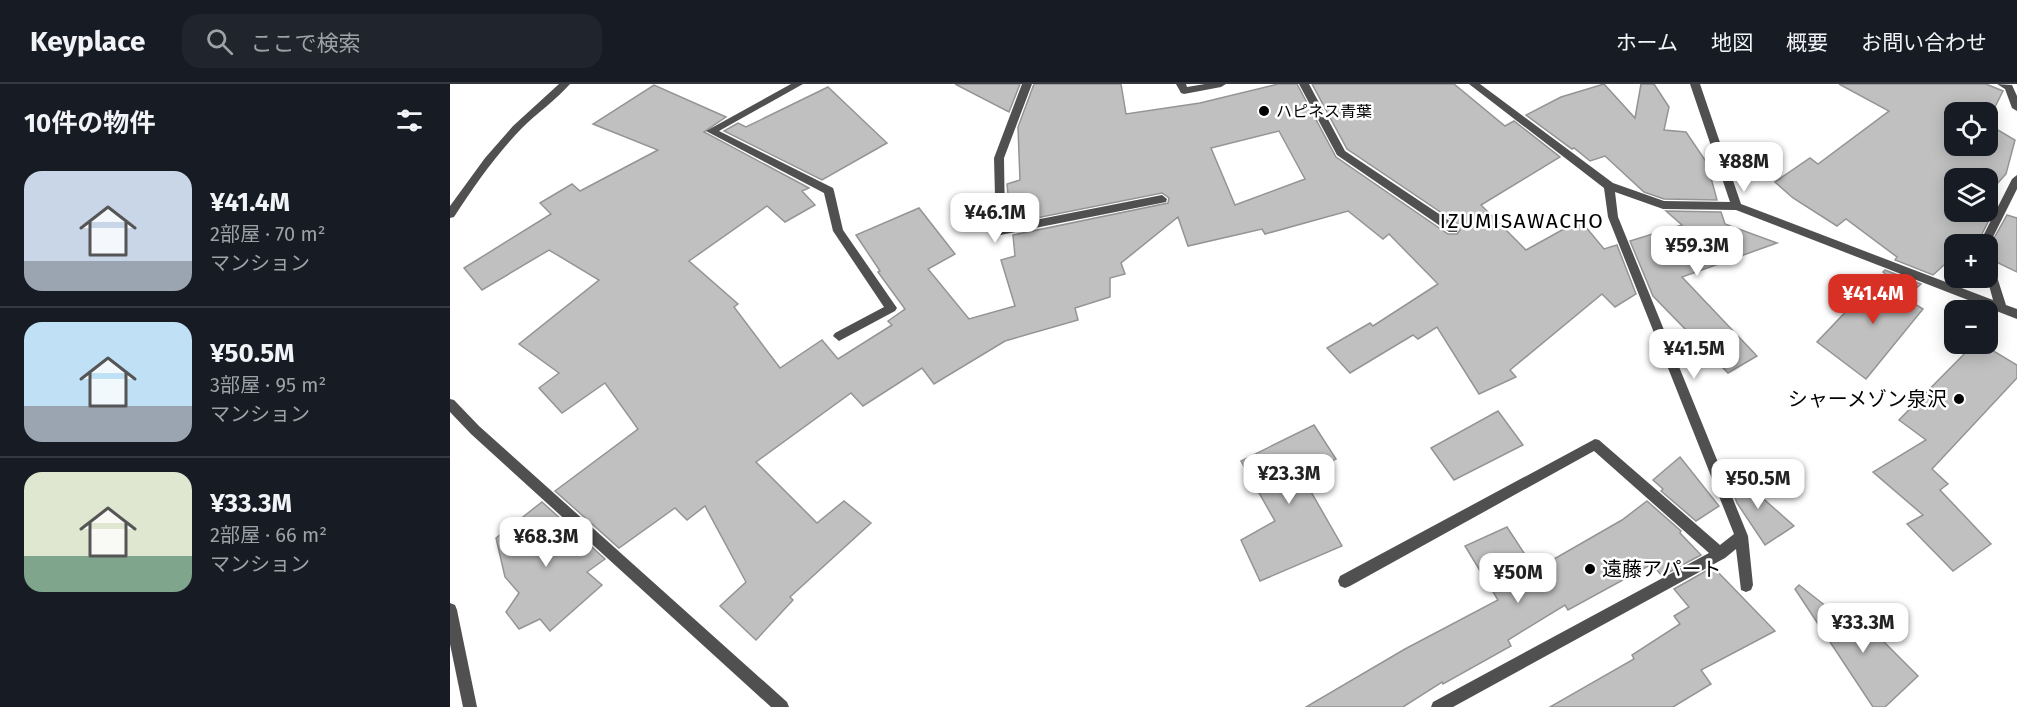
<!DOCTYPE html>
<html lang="ja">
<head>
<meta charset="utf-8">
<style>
  :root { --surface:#171b24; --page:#20242c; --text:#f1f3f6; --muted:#9ea1a6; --line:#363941; --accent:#d93025 }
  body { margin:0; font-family:"Fira Sans","Noto Sans JP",sans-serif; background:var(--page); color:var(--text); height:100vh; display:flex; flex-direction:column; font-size:22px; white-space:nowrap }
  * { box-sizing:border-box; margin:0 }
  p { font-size:20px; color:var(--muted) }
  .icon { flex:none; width:33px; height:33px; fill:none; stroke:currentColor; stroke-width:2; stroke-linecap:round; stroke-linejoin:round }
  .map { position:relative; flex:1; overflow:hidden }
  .sheet { display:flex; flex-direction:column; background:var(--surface); width:450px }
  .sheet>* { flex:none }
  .controls { position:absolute; left:1494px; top:18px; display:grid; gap:12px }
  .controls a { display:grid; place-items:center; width:54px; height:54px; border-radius:12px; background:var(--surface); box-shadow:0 3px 15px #0003; font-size:30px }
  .price { position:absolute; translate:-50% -51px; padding:0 14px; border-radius:12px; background:#fff; color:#222; font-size:20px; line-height:39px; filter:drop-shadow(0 2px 3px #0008) }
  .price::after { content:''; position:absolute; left:50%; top:36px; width:18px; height:14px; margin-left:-9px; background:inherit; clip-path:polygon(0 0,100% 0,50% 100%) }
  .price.on { background:var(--accent); color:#fff }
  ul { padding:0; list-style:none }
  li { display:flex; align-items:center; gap:18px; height:150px; padding:0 24px }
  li+li { border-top:2px solid var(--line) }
  li span { display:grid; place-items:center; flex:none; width:168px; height:120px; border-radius:18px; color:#555 }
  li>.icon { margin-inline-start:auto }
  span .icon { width:72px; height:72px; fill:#fffc; stroke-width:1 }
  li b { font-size:26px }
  h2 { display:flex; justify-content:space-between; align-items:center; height:72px; padding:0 24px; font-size:26px }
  header { display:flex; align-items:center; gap:36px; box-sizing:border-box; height:84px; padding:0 30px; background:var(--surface); border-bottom:2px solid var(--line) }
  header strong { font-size:28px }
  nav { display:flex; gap:33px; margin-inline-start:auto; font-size:21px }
  .search { width:420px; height:54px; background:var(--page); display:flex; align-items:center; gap:15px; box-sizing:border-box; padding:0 21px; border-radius:18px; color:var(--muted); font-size:22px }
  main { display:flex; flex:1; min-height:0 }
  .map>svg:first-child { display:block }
  .building { fill:#c0c0c0; stroke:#949494; stroke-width:1.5; fill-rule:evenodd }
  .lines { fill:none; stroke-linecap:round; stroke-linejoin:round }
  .service { fill:#505050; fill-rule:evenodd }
  .minor { fill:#505050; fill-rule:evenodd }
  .tertiary { fill:#505050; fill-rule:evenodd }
  .poi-dot { fill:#000; stroke:#fff; stroke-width:2 }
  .labels { text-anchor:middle; stroke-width:5; stroke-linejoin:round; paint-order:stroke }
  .far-poi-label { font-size:16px; fill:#000; stroke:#fff; text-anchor:start }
  .poi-label { font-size:20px; fill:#000; stroke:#fff; text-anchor:end }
  .neighbourhood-label { font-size:21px; letter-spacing:1.5px; fill:#000; stroke:#fff }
</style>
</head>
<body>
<header>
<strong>Keyplace</strong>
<div class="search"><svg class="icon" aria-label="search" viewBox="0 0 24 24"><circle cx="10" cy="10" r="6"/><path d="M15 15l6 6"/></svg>ここで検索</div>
<nav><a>ホーム</a><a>地図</a><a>概要</a><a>お問い合わせ</a></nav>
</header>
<main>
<section class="sheet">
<h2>10件の物件<svg class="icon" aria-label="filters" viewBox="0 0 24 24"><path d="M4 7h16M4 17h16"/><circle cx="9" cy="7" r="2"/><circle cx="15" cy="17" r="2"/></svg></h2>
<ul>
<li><span style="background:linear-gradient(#c9d6e8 75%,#9aa5b1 0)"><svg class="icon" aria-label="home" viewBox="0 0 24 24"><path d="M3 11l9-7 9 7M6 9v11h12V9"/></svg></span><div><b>¥41.4M</b><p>2部屋 · 70 m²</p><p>マンション</p></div></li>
<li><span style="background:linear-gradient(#bfe0f5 70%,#9aa5b1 0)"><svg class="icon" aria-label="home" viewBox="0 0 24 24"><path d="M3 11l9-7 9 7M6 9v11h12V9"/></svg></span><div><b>¥50.5M</b><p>3部屋 · 95 m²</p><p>マンション</p></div></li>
<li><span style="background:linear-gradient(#dfe7d0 70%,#7fa58c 0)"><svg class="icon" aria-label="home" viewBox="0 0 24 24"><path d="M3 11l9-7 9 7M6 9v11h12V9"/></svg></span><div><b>¥33.3M</b><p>2部屋 · 66 m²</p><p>マンション</p></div></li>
</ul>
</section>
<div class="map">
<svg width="1567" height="623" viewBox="0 0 1567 623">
  <rect width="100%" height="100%" fill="#fff"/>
  <g class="building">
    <polygon points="505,0 570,0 559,28"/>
    <path d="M584,0H671L676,30L750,19L828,0H847L886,73L998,150H1007L1010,146L1008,140L897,65L862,0H1004L1055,42L1064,37L1110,73L1031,121L1076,166L1130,136L1154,165L1167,161L1186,210L1165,223L1152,210L1060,286L1066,293L1029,310L987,243L968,255L963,251L900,289L877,264L920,239L923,242L988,200L939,150L933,155L898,127L815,150L812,145L738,162L728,133L671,179L675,190L660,194V213L625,224L628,236L555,257L484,300L472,284L413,322L401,309L306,378L367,439L394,417L421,439L340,513L343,516L306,556L270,522L296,498L255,422L237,436L225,424L169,464L105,407L188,345L155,299L112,329L89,304L109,289L69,260L149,196L99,166L32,206L14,184L101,130L90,119L122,100L130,107L208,66L143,40L204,1L276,33L254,48L359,104L352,107L365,121L335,138L317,122L239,177L288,220L284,223L330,284L372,256L388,275L442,241L438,237L455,225L428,188L430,187L406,151L469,124L505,170L478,185L519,235L565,222L551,176L565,172L563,151L718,119L719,114L712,109L561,139L557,100L570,96L568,43ZM829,47L855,95L785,121L761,64Z"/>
    <polygon points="1154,0 1185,34 1191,0 1204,0 1219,23 1214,46 1236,48 1257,79 1267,116 1214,115 1194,108 1155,72 1140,77 1124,64 1122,65 1076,31 1111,13"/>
    <polygon points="1389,0 1536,0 1553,7 1538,37 1538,28 1504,28 1504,62 1538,62 1538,40 1565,56 1556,90 1538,110 1538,94 1504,94 1504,128 1543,128 1527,160 1504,160 1504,172 1483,191 1445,176 1447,173 1396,135 1387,142 1343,114 1325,98 1360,74 1368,80 1439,27"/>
    <polygon points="378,3 437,59 372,96 274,47 288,39 296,43"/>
    <polygon points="1216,127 1271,128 1275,140 1327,159 1232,193 1307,272 1278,289 1203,212 1180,157 1232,141"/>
    <polygon points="1557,131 1567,134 1567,188 1538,174 1538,165"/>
    <polygon points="1435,186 1471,200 1455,214 1473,225 1416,295 1367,258 1426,196 1457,208 1433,188"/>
    <polygon points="1524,260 1532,260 1567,281 1567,294 1482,385 1498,400 1490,406 1541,460 1503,487 1457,440 1473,431 1423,388 1476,356 1449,336"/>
    <polygon points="1048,327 1073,361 1004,396 981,364"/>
    <polygon points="864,341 886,375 852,392 892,462 810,497 791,456 825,437 791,377"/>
    <polygon points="1230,373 1269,422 1246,437 1211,407 1213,405 1203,396"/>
    <polygon points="1272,378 1344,442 1315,461 1287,419"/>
    <polygon points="1197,417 1231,447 1230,449 1251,471 1212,492 1202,480 1118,526 1115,521 1058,556 1061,562 993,600 992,598 953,623 856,623 955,565 1048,516 1015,462 1057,443 1085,486 1172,436"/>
    <polygon points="92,418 155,475 137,488 152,501 100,547 90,535 69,545 56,528 69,509 55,493 46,454"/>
    <polygon points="1263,483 1325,547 1251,586 1261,600 1223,623 1100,623 1184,575 1182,571 1230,540 1224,532 1239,523 1224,505"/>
    <polygon points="1349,501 1405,545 1413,537 1468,592 1435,623 1423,623 1345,505"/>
  </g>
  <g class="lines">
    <g class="service">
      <polygon points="726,0 736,0 737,3 755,0 776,0 771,3 734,10 731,9"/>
      <polygon points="849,0 859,0 895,67 1007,142 1008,145 1007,148 999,148 887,71"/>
    </g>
    <g class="minor">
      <polygon points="341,0 353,0 269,47 383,104 384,107 393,146 447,224 445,227 389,257 383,252 385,249 434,223 383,147 374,109 256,47"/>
      <polygon points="572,0 582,0 554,74 555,142 712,111 717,115 716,118 550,151 546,150 544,74"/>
      <polygon points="1019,0 1030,0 1163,99 1214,117 1280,118 1240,0 1250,0 1291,120 1543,216 1537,194 1538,176 1542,177 1556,221 1567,225 1567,235 1286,126 1213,125 1165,108 1168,133 1298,452 1303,501 1301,506 1296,508 1291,506 1286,465 1275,474 1003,623 981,623 983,618 1259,469 1144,367 900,502 895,504 890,502 888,497 890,492 1145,355 1149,356 1270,461 1284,450 1158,133 1154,104"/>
      <polygon points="1547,0 1562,1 1567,12 1567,27 1562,24 1555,5"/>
      <polygon points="1567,91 1567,105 1538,163 1538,160 1529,160 1562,95"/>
      <polygon points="0,315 4,316 29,342 337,618 339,623 321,623 21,350 0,328"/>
    </g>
    <g class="tertiary">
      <path d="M109,0H120C106,16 87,29 72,44C46,71 24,102 4,133L0,134V122L35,74L63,42Z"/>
      <polygon points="0,519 5,521 7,526 27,623 13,623 0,560"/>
    </g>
  </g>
  <g class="poi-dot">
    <circle cx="814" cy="27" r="6"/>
    <circle cx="1509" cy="315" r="6"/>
    <circle cx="1140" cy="485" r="6"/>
  </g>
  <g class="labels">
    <g class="far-poi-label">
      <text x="826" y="33">ハピネス青葉</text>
    </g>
    <g class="poi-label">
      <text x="1497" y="322">シャーメゾン泉沢</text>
      <text x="1152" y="492" text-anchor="start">遠藤アパート</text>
    </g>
    <g class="neighbourhood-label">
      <text x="1072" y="144">IZUMISAWACHO</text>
    </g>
  </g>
</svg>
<div class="controls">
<a><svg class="icon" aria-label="locate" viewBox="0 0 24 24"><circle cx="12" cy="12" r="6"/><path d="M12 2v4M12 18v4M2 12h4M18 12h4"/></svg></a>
<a><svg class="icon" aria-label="layers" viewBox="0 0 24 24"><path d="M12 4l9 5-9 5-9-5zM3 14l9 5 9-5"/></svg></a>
<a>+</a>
<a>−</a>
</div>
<b class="price" style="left:1294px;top:109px">¥88M</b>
<b class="price" style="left:545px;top:160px">¥46.1M</b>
<b class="price" style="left:1247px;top:193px">¥59.3M</b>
<b class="price on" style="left:1423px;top:241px">¥41.4M</b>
<b class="price" style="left:1244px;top:296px">¥41.5M</b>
<b class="price" style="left:839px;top:421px">¥23.3M</b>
<b class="price" style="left:1308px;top:426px">¥50.5M</b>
<b class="price" style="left:96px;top:484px">¥68.3M</b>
<b class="price" style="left:1068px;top:520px">¥50M</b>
<b class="price" style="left:1413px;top:570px">¥33.3M</b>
</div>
</main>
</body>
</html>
